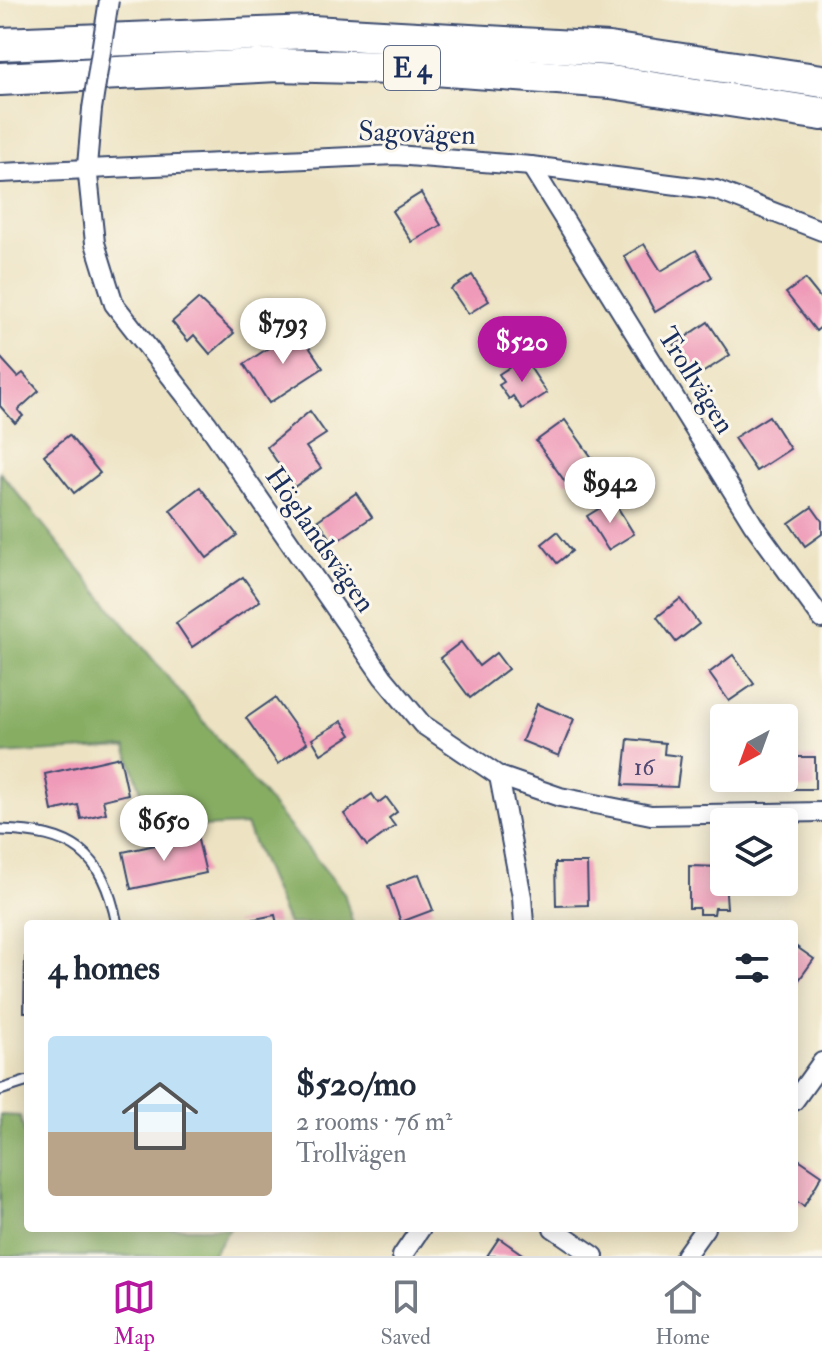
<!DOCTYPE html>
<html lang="en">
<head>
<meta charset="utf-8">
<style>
  :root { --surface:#fff; --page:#f6f6f7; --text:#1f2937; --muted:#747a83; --line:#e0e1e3; --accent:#b5179e }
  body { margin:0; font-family:"IM FELL Double Pica",serif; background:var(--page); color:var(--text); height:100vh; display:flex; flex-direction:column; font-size:30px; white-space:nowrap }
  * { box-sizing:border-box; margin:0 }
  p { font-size:26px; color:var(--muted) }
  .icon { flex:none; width:44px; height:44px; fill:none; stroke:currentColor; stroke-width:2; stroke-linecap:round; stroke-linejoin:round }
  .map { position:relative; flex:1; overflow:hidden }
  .details { position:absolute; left:24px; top:920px; width:774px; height:312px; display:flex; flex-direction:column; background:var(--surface); border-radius:8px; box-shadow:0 4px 20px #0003 }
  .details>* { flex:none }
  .needle { width:52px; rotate:221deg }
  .tools { position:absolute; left:710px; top:704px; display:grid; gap:16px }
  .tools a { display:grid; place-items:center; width:88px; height:88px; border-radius:8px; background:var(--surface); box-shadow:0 4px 20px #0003; font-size:40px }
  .price { position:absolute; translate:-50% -68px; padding:0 18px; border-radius:28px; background:#fff; color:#222; font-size:26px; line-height:52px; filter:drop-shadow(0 2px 4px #0008) }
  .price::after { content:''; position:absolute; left:50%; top:48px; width:24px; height:18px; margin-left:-12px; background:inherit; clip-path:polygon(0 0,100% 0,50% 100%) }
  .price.current { background:var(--accent); color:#fff }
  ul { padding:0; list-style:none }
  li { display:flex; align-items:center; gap:24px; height:200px; padding:0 24px }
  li+li { border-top:2px solid var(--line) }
  li span { display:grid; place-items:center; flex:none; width:224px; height:160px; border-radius:8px; color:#555 }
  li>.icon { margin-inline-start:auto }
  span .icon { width:96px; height:96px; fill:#fffc; stroke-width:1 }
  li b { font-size:34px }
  h2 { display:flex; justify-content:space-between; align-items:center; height:96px; padding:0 24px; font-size:34px }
  .dock { display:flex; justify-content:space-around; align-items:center; height:112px; border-top:2px solid var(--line); background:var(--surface); font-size:22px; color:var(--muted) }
  .dock a { display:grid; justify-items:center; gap:4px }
  .dock .current { color:var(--accent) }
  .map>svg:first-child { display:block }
  .forest { fill:#87ad63; stroke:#516e60; stroke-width:2 }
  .building { fill:#ef9ab8 }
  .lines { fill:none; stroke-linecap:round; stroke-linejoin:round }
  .service-casing { stroke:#3a4a6d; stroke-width:13 }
  .minor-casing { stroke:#3a4a6d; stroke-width:22 }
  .motorway-casing { stroke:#3a4a6d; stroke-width:36 }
  .service { stroke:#fff; stroke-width:9 }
  .minor { stroke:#fff; stroke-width:18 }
  .motorway { stroke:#fff; stroke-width:32 }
  .minor-bridge-casing { stroke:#3a4a6d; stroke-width:22; stroke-linecap:butt }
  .minor-bridge { stroke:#fff; stroke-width:18 }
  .labels { text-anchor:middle; stroke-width:6; stroke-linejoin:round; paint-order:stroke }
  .number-label { font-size:24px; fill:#504a74 }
  .shield { fill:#fbf7ec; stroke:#5e6b89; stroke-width:2 }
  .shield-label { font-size:26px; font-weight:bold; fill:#1b2f5e }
  .street-label { font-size:28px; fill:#1b2f5e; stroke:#fbf7ec }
</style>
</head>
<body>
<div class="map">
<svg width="822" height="1256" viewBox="0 0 822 1256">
  <rect width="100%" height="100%" fill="#fbf7ec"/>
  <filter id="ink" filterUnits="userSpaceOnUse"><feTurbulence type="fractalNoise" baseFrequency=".0125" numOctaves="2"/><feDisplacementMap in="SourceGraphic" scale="16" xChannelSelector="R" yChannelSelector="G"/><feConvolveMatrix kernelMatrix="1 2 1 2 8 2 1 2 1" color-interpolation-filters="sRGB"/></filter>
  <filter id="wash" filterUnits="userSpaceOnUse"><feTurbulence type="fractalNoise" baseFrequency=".006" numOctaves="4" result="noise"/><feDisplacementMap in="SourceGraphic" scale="32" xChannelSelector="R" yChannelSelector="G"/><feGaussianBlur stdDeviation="1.8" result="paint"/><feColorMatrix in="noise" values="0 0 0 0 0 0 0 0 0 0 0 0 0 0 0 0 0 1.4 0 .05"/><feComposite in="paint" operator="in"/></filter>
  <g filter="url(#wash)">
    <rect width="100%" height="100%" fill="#ede3c3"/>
    <g class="forest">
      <polygon points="0,472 344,893 353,924 288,924 246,825 154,829 126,747 0,754"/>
      <polygon points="0,1115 20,1116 28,1145 28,1228 230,1228 211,1256 0,1256"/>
    </g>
    <g id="blocks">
      <g class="building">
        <polygon points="421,193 441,225 412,242 392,211"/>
        <polygon points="644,244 661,271 696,250 712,277 655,312 624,256"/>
        <polygon points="472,275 489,301 468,314 451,289"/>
        <polygon points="805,279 822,300 822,326 816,331 786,293"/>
        <polygon points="198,299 234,333 210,354 194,335 188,341 172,322"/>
        <polygon points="708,322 730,355 696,377 674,345"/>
        <polygon points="297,329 323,368 269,403 244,364"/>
        <polygon points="0,357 18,377 23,373 39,391 18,410 23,416 15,423 0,406"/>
        <polygon points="524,358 547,393 522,409 513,396 509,399 499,385 504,382 499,374"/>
        <polygon points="310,411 326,434 306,447 321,468 294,487 267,447"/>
        <polygon points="769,416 790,449 756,471 734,438"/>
        <polygon points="565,420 595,462 566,483 536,441"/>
        <polygon points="69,435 100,473 74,493 44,455"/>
        <polygon points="200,487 237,535 207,558 170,510"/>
        <polygon points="356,493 372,517 334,543 318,520"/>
        <polygon points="613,500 634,534 608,550 587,516"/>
        <polygon points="812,507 822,521 822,534 805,546 789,523"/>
        <polygon points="557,532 572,551 557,563 542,544"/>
        <polygon points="243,577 260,601 192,647 176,623"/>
        <polygon points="680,599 699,624 676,642 657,617"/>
        <polygon points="461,642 479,666 496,653 508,669 470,698 440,658"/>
        <polygon points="733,655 754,684 729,701 709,673"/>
        <polygon points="275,698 307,743 278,764 246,718"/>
        <polygon points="537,704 574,719 559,756 522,741"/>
        <polygon points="342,721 351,735 321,754 312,739"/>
        <polygon points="628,739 665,743 664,754 681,756 677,787 623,785"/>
        <polygon points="120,757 128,794 103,800 106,813 81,819 78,805 52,811 45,774"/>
        <polygon points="784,757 815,757 815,789 782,789"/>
        <polygon points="372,794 378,803 386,797 397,812 389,818 395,826 367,846 344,814"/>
        <polygon points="197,836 206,873 131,889 123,852"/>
        <polygon points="555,863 587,863 588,905 556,906"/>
        <polygon points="689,866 724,867 727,908 715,908 714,914 699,914 699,908 689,908"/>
        <polygon points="419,874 433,910 401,922 388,886"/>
        <polygon points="275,915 277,924 235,924 235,923"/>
        <polygon points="794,945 814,959 794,987"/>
        <polygon points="25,957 28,957 28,1012 24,1012"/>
        <polygon points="800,1160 822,1175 804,1206 794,1200 794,1169"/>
        <polygon points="499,1238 525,1256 487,1256"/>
      </g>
    </g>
  </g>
  <g filter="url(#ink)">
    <use href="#blocks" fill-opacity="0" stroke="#3a4a6d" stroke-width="2"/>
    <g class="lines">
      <g class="service-casing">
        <g id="service">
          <path d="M0,830C73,832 102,851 117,924"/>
          <polyline points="0,1090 28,1081"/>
        </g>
      </g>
      <g class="minor-casing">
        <g id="minor">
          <polyline points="92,109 87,166 95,243 114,304 207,423 383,677 422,724 499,776 560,797 651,815 822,812"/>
          <polyline points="531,166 753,524 822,619"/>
          <polyline points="0,173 396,155 531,166 716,190 822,231"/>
          <polyline points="499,776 522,897 524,924"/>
          <polyline points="794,1101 822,1062"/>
          <polyline points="553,1228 594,1256"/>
          <polyline points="402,1256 421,1228"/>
          <polyline points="685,1256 705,1228"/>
        </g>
      </g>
      <g class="motorway-casing">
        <g id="motorway">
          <polyline points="0,44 312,32 609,49 822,81"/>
          <polyline points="0,79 277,65 434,69 611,82 822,114"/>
        </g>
      </g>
      <use href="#service" class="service"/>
      <use href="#minor" class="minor"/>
      <use href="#motorway" class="motorway"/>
      <g class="minor-bridge-casing">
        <polyline id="minor-bridge" points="92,109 109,0"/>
      </g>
      <use href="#minor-bridge" class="minor-bridge"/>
    </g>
  </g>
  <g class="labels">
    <g class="number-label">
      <text x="644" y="775">16</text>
    </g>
    <rect class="shield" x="384" y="46" width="56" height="44" rx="6"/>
    <g class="shield-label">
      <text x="412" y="77">E 4</text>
    </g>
    <g class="street-label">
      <text transform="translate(417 132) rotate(2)" y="10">Sagovägen</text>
      <text transform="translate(697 380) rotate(58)" y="10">Trollvägen</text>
      <text transform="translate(321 539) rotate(55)" y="10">Höglandsvägen</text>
    </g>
  </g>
</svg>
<div class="tools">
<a><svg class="needle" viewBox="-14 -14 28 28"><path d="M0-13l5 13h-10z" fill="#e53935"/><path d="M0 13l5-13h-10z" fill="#747a83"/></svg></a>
<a><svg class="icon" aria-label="layers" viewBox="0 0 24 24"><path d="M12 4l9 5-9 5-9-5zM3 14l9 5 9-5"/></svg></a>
</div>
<b class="price" style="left:283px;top:366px">$793</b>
<b class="price current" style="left:522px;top:384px">$520</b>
<b class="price" style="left:610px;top:525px">$942</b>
<b class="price" style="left:164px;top:863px">$650</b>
<section class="details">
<h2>4 homes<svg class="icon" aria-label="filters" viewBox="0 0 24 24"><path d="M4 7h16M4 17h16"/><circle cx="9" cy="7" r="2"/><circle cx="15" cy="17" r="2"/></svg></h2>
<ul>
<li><span style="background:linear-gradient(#bfe0f5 60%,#b9a48a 0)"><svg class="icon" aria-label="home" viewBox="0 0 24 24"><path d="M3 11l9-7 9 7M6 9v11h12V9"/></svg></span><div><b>$520/mo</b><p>2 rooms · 76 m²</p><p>Trollvägen</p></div></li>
</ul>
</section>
</div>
<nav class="dock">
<a class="current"><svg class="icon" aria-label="map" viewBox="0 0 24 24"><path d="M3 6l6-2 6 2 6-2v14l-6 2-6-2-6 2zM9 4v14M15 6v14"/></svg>Map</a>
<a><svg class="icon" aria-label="saved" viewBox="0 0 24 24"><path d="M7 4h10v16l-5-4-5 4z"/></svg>Saved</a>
<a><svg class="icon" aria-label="home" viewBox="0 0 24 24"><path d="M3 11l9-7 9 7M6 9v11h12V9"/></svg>Home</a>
</nav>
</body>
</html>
